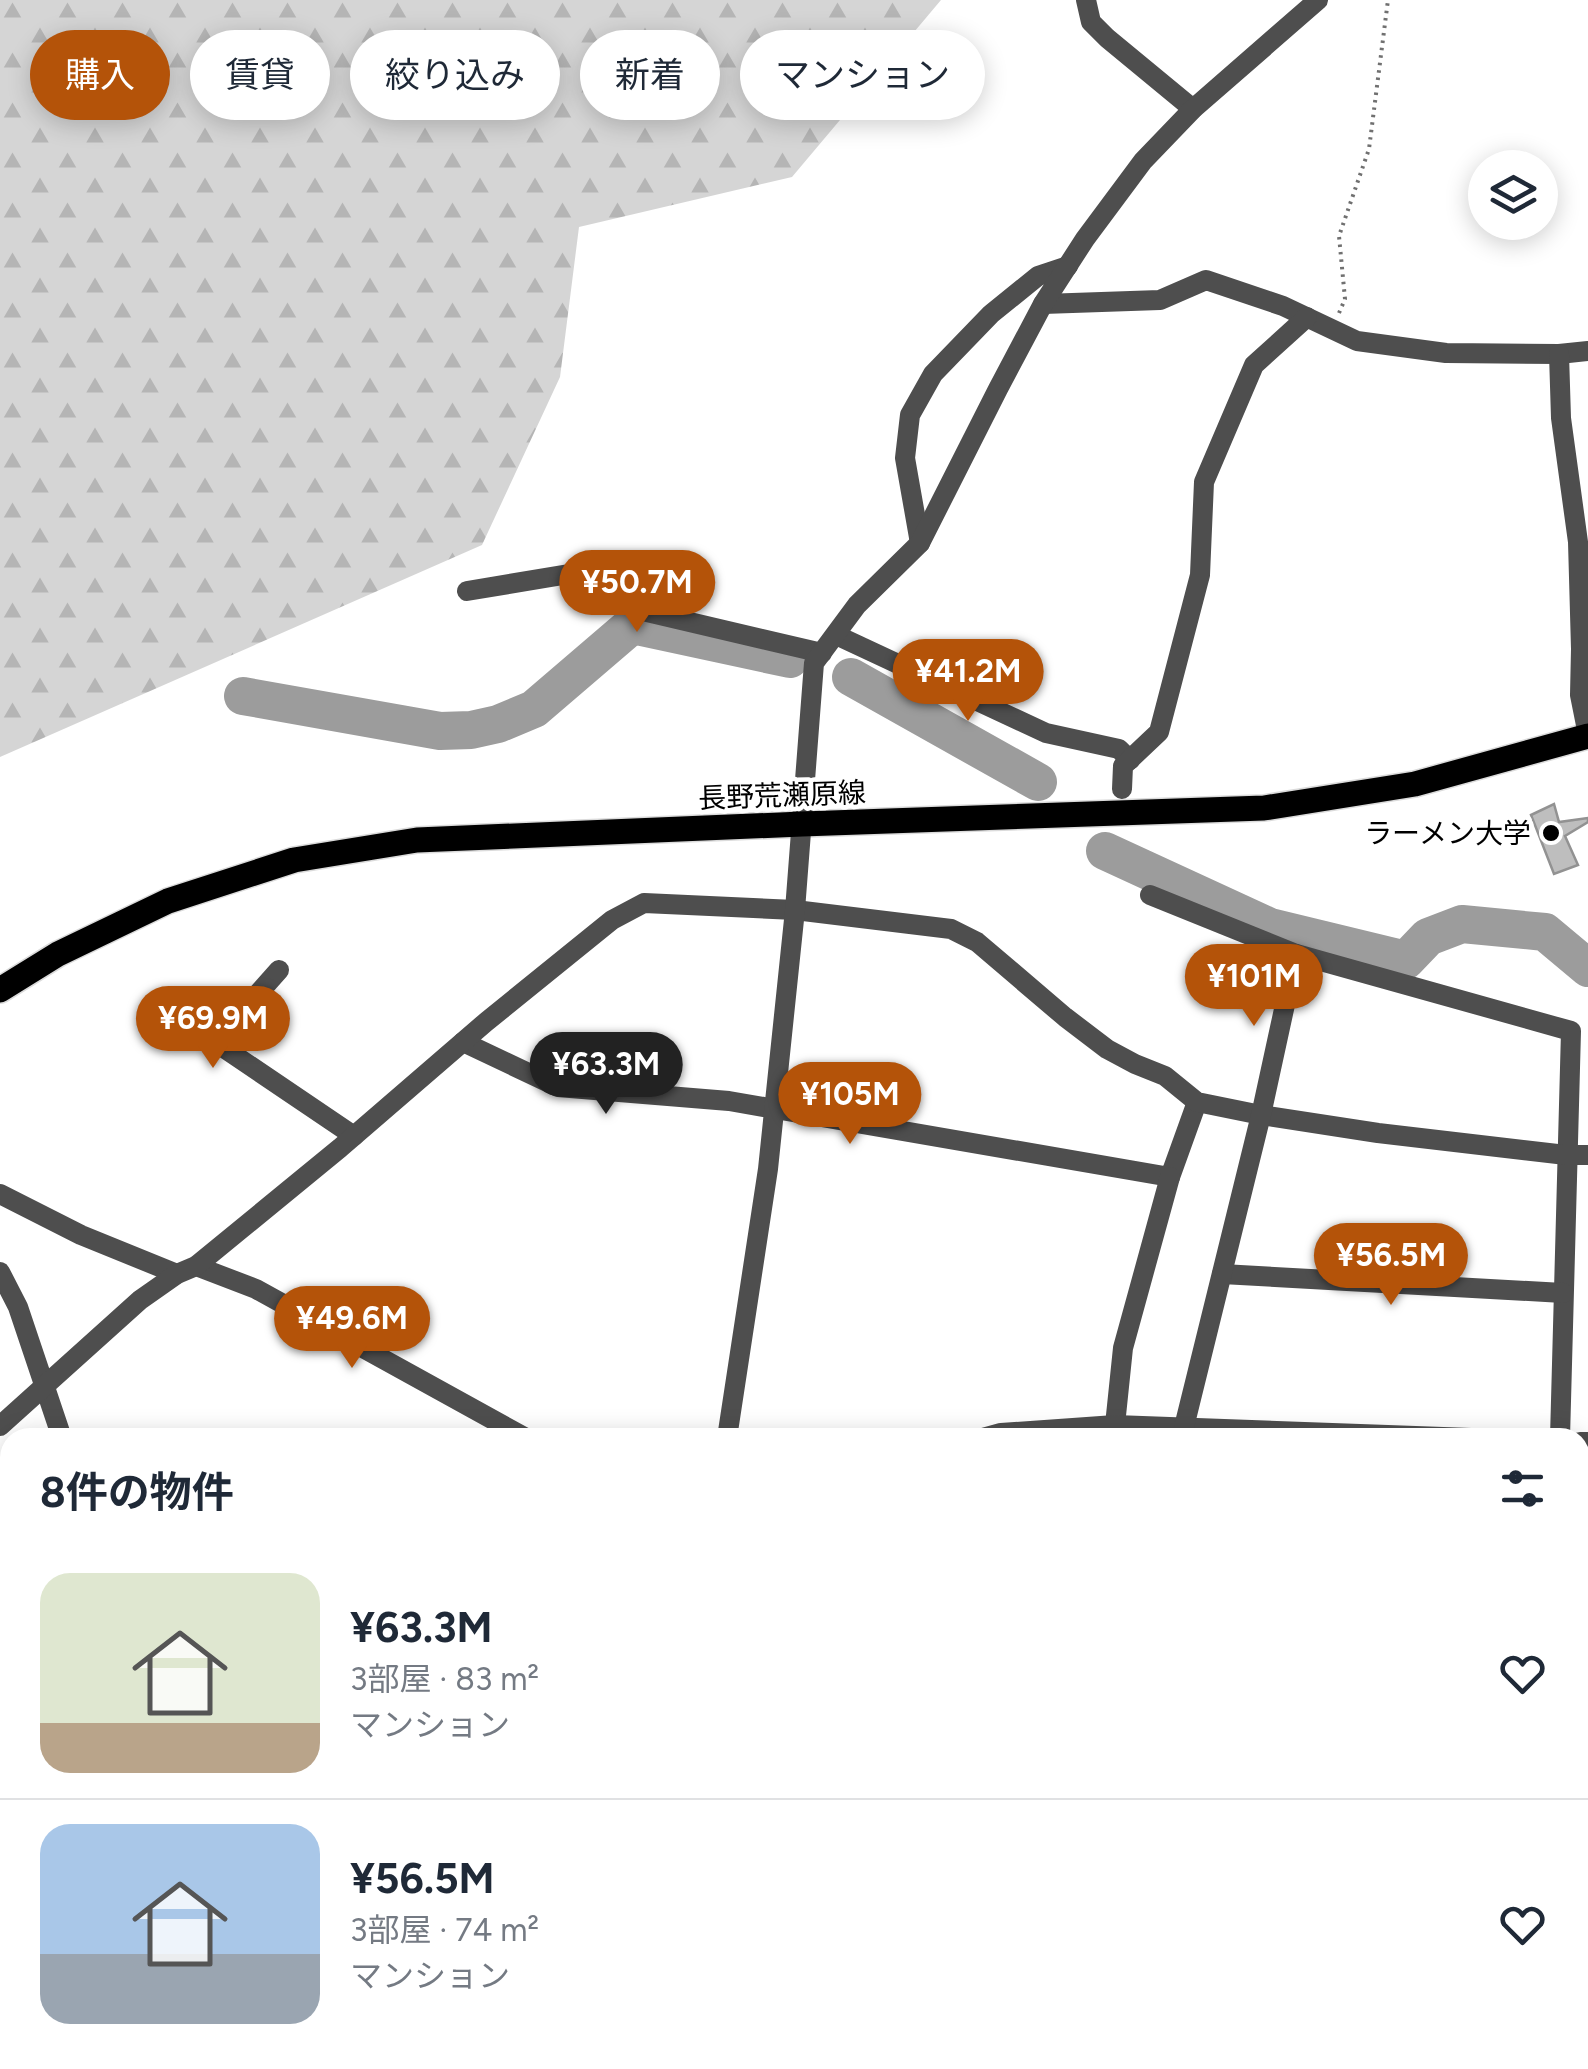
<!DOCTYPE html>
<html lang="ja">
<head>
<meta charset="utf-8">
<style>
  :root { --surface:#fff; --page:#f2f2f3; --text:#1f2937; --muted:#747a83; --line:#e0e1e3; --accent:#b45309 }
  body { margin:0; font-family:Figtree,"Noto Sans JP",sans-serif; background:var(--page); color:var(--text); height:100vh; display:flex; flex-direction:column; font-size:38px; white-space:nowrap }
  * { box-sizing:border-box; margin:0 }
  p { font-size:32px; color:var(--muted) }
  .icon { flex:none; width:55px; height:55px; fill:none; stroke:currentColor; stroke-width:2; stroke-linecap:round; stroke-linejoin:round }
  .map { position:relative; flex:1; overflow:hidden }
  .drawer { position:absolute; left:0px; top:1428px; width:1590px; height:642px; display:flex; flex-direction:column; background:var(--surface); border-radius:30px 30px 0 0; box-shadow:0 5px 25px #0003 }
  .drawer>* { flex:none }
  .banner { position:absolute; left:30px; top:30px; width:1000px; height:90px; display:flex; gap:20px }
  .controls { position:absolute; left:1468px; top:150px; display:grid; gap:20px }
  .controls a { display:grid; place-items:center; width:90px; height:90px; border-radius:50%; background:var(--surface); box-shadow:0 5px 25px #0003; font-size:50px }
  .price { position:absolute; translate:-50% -85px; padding:0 22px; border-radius:35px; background:var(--accent); color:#fff; font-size:32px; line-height:65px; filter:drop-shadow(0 2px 5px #0008) }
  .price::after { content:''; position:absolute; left:50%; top:60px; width:30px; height:22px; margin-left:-15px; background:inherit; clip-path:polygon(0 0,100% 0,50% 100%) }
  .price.active { background:#222; color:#fff }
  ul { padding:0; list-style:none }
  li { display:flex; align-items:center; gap:30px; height:250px; padding:0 40px }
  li+li { border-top:2px solid var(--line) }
  li span { display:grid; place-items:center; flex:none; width:280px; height:200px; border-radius:30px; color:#555 }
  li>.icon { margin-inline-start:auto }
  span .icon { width:120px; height:120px; fill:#fffc; stroke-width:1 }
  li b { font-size:42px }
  h2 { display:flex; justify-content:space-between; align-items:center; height:120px; padding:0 40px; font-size:42px }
  .chip { padding:0 35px; border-radius:45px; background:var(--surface); box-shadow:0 5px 25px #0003; font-size:35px; line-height:90px }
  .chip.active { background:var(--accent); color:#fff }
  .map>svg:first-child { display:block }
  .forest { fill:url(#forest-firs) }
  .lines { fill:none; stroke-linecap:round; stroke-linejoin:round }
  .river { stroke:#9c9c9c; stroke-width:38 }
  .building { fill:#bebebe; stroke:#929292; stroke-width:2.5 }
  .major-casing { stroke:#dbdbdb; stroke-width:28 }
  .path { stroke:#707070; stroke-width:4; stroke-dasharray:2.5 5; stroke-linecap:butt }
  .minor { stroke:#4e4e4e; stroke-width:20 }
  .major { stroke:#000; stroke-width:25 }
  .poi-dot { fill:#000; stroke:#fff; stroke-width:4 }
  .labels { text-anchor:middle; stroke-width:9; stroke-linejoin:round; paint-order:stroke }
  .street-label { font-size:28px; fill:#000; stroke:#fff }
  .poi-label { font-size:28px; fill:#000; stroke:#fff; text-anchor:end }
</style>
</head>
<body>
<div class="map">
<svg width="1588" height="2069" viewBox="0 0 1588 2069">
  <defs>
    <pattern id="forest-firs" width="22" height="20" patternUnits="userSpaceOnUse" patternTransform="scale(2.5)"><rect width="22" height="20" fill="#d5d5d5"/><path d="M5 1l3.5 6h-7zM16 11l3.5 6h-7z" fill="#b5b5b5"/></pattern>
  </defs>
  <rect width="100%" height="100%" fill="#fff"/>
  <polygon class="forest" points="0,0 941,0 792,177 579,227 560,377 482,545 0,757"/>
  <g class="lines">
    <g class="river">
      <polyline points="851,677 1038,782"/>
      <polyline points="243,696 440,731 471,730 498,724 534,709 632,625 790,659"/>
      <polyline points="1105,851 1270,927 1406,960 1428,937 1462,924 1545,932 1588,968"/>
    </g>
  </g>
  <polygon class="building" points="1554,804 1559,822 1588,818 1588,822 1565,836 1578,865 1554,874 1531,815"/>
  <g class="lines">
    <g class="major-casing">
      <polyline id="major" points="0,990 58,954 168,901 294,860 417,840 802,824 1264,808 1415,784 1588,736"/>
    </g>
    <g class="path">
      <polyline points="1339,313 1345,299 1339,236 1369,149 1388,0"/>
      <polyline points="360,2069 363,2060"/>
    </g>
    <g class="minor">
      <polyline points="1086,0 1091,22 1107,38 1193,109"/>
      <polyline points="1043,304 1160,300 1206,280 1283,306 1357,341 1446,353 1559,354 1588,351"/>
      <polyline points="1559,354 1561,418 1578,542 1581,649 1580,695 1588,735"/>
      <polyline points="920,543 905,458 910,415 933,374 991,314 1038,276 1068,266"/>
      <polyline points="467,591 605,568 647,612 822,653"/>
      <polyline points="836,635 1046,733 1119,749 1130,760"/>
      <polyline points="1122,789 1123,766 1159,732 1200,575 1204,482 1254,365 1307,317"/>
      <polyline points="1150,895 1296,954 1571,1031 1560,1438"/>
      <polyline points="279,970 215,1042 354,1136"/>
      <polyline points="463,1042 558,1087 729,1101 1170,1177 1197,1102"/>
      <polyline points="0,1194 81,1235 177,1274"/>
      <polyline points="196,1266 256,1289 526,1438"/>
      <polyline points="0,1272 18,1307 62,1438"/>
      <polyline points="1222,1274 1563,1293"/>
      <polyline points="1115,1425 1123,1348 1170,1177"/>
      <polyline points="0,1426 140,1300 177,1274 196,1266 340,1148 486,1022 612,920 644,903 795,910 951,929 977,942 1065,1017 1107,1049 1135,1064 1165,1076 1197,1102 1261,1115 1378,1133 1566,1155 1588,1155"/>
      <polyline points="727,1438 768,1169 795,910 814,663 857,605 920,543 998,389 1043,304 1085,239 1143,161 1193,109 1318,0"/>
      <polyline points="983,1438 1001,1433 1115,1425 1471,1438"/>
      <polyline points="1185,1438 1184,1427 1261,1115 1296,954"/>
      <polyline points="1580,1442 1588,1442"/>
      <polyline points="1580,1563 1588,1564"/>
      <polyline points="1580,1702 1588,1703"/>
      <polyline points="0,1806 10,1805"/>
      <polyline points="1580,2013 1588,2010"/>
      <polyline points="1580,2055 1585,2069"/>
      <polyline points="620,2069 622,2060"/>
      <polyline points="1024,2069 1024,2060"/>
      <polyline points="1164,2069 1164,2060"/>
      <polyline points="1373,2069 1407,2060"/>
    </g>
    <use href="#major" class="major"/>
  </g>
  <circle class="poi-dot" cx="1551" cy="833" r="10"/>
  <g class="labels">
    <g class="street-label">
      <text transform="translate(782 795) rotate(-2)" y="10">長野荒瀬原線</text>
    </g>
    <g class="poi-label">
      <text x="1531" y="843">ラーメン大学</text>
    </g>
  </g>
</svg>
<div class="controls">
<a><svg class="icon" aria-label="layers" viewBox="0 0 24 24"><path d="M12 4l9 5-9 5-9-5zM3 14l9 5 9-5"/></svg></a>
</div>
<b class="price" style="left:637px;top:635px">¥50.7M</b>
<b class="price" style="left:968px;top:724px">¥41.2M</b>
<b class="price" style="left:1254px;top:1029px">¥101M</b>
<b class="price" style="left:213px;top:1071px">¥69.9M</b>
<b class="price active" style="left:606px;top:1117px">¥63.3M</b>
<b class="price" style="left:850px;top:1147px">¥105M</b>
<b class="price" style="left:1391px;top:1308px">¥56.5M</b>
<b class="price" style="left:352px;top:1371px">¥49.6M</b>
<div class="banner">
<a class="chip active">購入</a>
<a class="chip">賃貸</a>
<a class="chip">絞り込み</a>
<a class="chip">新着</a>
<a class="chip">マンション</a>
</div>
<section class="drawer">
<h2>8件の物件<svg class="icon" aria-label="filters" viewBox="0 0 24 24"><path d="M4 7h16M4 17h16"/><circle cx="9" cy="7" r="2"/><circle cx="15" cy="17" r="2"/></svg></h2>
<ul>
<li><span style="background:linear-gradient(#dfe7d0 75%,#b9a48a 0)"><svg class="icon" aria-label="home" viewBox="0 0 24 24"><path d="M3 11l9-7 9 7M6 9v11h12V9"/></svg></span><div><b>¥63.3M</b><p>3部屋 · 83 m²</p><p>マンション</p></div><svg class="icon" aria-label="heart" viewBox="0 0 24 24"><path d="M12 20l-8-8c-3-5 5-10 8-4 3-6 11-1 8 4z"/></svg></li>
<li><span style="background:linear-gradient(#a9c7e8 65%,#9aa5b1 0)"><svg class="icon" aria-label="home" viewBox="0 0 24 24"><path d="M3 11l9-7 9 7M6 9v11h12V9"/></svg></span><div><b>¥56.5M</b><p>3部屋 · 74 m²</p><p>マンション</p></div><svg class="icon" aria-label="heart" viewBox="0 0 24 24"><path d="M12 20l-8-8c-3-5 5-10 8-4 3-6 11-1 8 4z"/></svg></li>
</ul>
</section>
</div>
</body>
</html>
